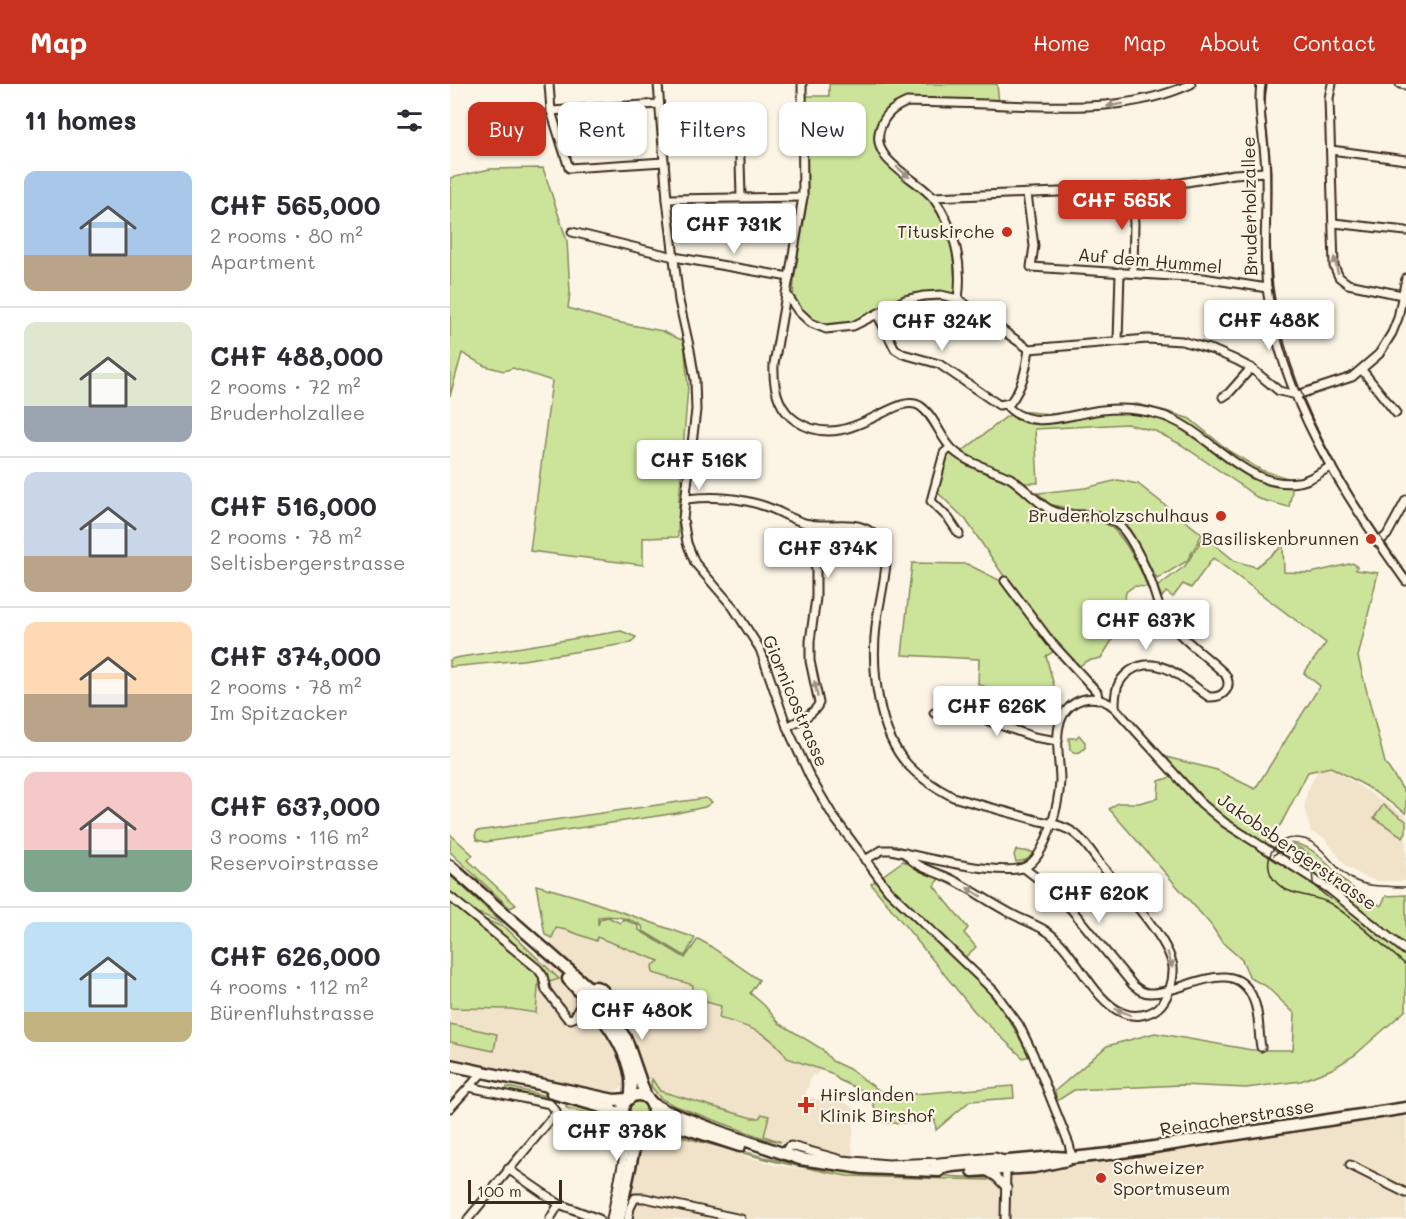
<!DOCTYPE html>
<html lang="en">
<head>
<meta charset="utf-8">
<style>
  :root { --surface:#fff; --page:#f7f7f7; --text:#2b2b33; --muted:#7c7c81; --line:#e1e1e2; --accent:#c8321e }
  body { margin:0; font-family:Mali,sans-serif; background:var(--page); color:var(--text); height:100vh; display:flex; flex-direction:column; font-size:22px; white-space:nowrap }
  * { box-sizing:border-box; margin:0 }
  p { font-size:20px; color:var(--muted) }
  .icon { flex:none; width:33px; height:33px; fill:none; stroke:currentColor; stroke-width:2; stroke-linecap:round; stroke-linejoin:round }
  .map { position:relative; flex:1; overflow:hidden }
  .side { display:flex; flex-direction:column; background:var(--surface); width:450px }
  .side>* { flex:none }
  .hud { position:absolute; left:18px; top:18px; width:570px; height:54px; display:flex; gap:12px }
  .scale { position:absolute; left:18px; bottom:15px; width:94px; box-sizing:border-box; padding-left:6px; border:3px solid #3b2a1e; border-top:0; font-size:16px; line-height:21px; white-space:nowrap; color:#3b2a1e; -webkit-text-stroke:4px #fcf5e5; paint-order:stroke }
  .price { position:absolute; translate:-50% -51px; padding:0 14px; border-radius:6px; background:#fff; color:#222; font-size:20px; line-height:39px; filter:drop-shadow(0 2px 3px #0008) }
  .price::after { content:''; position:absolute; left:50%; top:36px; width:18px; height:14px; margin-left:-9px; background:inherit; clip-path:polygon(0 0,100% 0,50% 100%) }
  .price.on { background:var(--accent); color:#fff }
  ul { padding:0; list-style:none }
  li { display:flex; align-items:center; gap:18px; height:150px; padding:0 24px }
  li+li { border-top:2px solid var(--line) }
  li span { display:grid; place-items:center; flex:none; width:168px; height:120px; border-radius:12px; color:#555 }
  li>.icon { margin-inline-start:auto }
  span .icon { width:72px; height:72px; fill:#fffc; stroke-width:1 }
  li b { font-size:26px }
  h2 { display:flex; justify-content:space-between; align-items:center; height:72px; padding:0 24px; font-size:26px }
  .pill { padding:0 21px; border-radius:12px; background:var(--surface); box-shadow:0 2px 4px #0004; font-size:21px; line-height:54px }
  .pill.on { background:var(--accent); color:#fff }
  header { display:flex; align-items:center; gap:36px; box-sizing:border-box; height:84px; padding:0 30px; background:var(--accent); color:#fff }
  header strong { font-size:28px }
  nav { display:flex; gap:33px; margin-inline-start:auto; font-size:21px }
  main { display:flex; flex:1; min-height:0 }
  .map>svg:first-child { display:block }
  .built { fill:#f1e3ca }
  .green { fill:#cce49a; stroke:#84875c; stroke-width:1.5 }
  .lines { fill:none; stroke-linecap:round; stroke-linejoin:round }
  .street-casing { stroke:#3b2a1e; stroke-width:11 }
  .secondary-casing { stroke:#3b2a1e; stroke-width:15 }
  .primary-casing { stroke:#3b2a1e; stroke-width:15 }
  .street { stroke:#fcf5e5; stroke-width:7 }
  .secondary { stroke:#fcf5e5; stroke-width:10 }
  .primary { stroke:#fcf5e5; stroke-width:10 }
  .tram { stroke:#3b2a1e; stroke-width:1.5 }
  .oneway { fill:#9c9082 }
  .poi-dot { fill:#c8321e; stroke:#fcf5e5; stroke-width:2 }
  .labels { text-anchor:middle; stroke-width:4.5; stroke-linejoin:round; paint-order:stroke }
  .street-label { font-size:18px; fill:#3b2a1e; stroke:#fcf5e5 }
  .poi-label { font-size:18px; fill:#3b2a1e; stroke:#fcf5e5; text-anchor:end }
</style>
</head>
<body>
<header>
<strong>Map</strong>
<nav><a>Home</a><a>Map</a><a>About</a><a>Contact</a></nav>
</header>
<main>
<section class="side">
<h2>11 homes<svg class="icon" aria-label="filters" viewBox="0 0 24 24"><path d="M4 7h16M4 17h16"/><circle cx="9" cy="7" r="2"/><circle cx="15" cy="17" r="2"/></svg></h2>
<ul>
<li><span style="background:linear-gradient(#a9c7e8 70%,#b9a48a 0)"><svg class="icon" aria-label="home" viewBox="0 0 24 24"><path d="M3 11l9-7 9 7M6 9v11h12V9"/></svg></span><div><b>CHF 565,000</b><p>2 rooms · 80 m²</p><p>Apartment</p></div></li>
<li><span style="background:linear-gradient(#dfe7d0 70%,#9aa5b1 0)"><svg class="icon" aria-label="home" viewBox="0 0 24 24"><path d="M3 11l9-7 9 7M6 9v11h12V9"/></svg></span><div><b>CHF 488,000</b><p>2 rooms · 72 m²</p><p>Bruderholzallee</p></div></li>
<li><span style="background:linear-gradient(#c9d6e8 70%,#b9a48a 0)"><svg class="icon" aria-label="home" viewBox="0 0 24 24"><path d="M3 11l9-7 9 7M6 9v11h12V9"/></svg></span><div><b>CHF 516,000</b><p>2 rooms · 78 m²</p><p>Seltisbergerstrasse</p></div></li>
<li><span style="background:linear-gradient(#ffd9b3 60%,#b9a48a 0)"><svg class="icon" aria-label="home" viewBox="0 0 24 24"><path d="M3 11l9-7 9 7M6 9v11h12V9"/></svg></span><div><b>CHF 374,000</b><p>2 rooms · 78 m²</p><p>Im Spitzacker</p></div></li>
<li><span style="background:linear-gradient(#f6c9c9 65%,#7fa58c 0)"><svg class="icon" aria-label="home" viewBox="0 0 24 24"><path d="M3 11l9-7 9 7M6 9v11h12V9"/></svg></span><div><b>CHF 637,000</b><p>3 rooms · 116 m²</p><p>Reservoirstrasse</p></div></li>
<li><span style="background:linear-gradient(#bfe0f5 75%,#c2b280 0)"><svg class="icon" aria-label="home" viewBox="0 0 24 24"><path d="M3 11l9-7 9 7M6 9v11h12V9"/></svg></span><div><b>CHF 626,000</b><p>4 rooms · 112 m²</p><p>Bürenfluhstrasse</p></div></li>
</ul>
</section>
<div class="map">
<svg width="956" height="1135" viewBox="0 0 956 1135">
  <rect width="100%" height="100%" fill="#fcf5e5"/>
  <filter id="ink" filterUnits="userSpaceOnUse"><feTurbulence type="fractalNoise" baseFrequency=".0167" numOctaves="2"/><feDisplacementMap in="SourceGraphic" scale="12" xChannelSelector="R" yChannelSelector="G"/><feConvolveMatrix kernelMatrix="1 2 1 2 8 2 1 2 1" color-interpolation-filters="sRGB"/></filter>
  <g filter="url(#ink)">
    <g class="built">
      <polygon points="881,684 956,732 956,797 927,797 914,793 896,782 874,754 861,748 854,723 857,708 867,687"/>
      <polygon points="105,844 117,846 146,857 147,854 210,877 202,882 203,889 243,901 242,914 271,922 269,934 309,946 331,963 337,974 370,985 366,992 362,991 355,1011 373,1017 382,1011 405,1025 402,1062 404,1073 374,1067 348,1060 328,1059 311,1055 319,1032 302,1034 210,1007 201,1004 195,994 177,996 174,1002 161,1010 57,988 57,985 48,983 21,982 0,978 0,924 61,925 86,929 89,891"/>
      <polygon points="956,1032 956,1135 175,1135 193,1053 194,1042 204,1043 324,1081 361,1086 509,1092 582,1087"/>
    </g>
    <g class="green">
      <polygon points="379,0 547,0 549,20 457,18 447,22 430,45 436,73 483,113 506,159 510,202 503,209 474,212 391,245 361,239 343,217 344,196 358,112 356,12 379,12"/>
      <polygon points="93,84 117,157 120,208 118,224 161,237 212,247 234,257 238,303 229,416 228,453 193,454 193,481 80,467 102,297 63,284 54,287 35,282 12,269 0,312 0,94 40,85"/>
      <path d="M687,320L716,327L740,335L779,367L811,386L838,394L842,407L839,423L809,415L789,400L730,360L705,347L677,340L585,345L588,399H574C594,427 598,437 635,437C643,437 651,437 658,441C673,450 692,486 697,503L684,502L676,508L671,542L651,574L637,577L628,583L603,556L560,501L516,436L484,405L494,369L500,364L510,369L556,333L568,327L601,330Z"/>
      <polygon points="668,396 688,400 752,450 737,477 707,495 678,442 657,428 625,426 599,420 588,409 635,404"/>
      <polygon points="376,445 391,446 390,451 388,452 387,463 373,462 369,458 371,448"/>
      <path d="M754,452L785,477L806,483L833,462L834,488L861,489L903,479L907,483L906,486L928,489L908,573L935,679L956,710V729L914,701L881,683L858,688L831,740L815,758L864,790C868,774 854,763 840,761L841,759C867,761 880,786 900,802C909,809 921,815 931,822L936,812L956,811V926L905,971L882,985L851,997L796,1004L731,1001L624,1006L607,1017L605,1007L657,962L705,949L802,966H843L845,930L816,902L800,894L792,876L772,858L761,841L659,725L668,719H689L708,714L709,697L721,693L716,673L767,686L805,705L870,602L854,589L876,559L763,474L741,504L733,500L723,513L716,508L712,513L707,503L735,482Z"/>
      <polygon points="462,479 517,480 555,499 606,566 596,572 612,632 528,600 529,575 452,571"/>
      <polygon points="171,547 186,553 181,559 73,576 0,583 0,576 5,574"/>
      <polygon points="629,651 635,658 635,664 630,668 625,669 620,666 619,654 626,654"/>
      <polygon points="256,714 262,718 255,723 227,729 36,758 27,756 25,752 27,747"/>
      <polygon points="933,721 956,737 956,748 953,753 924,734"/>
      <polygon points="0,750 23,771 18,776 66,821 60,824 0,768"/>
      <polygon points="566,766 582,768 582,771 576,776 566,778 564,771"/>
      <path d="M453,777L490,793L484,802L518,844L514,849L526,863L509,879C542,909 559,932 579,972L573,974L525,928L421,800Z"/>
      <polygon points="0,791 53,840 31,830 24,829 0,810"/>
      <path d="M86,801L132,814L245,854L235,872L193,847L192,842C178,833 164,831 148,833V841L150,835L158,833L170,839L173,835L189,842V846L235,874L248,855L257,860L309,896L300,909L314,921L329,939L372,965L382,977L399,985L440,1014L452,1011L563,1002L564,1014L520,1017L486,1046L485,1036C465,1037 449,1042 429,1037L420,1010L389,996L381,989L337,974C322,948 296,942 269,934L271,922L242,914L243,901L203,889L202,882L209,877L147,853L146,857L117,846L106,844L102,854L95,851Z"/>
      <polygon points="0,817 89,891 86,929 61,925 0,924"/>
      <polygon points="28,833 56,844 109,895 99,898 91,883"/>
      <circle cx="144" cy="916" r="7"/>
      <polygon points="0,940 47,950 44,967 0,958"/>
      <polygon points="202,995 210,1007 302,1034 309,1034 312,1030 319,1032 314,1052 331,1058 316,1055 223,1021 210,1014 201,1002"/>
      <path d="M57,1003C92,1010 125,1020 160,1029L159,1033L157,1034L116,1024L117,1018L56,1006Z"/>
      <circle cx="188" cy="1026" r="11"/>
      <path d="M213,1040C248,1052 282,1065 318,1074C372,1087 427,1089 483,1091C501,1092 519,1094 538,1094V1096L397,1092L327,1078L202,1045L199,1053L194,1052L201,1042Z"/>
    </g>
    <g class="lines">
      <g class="street-casing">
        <g id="street">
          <polyline points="99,0 101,27 119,84 214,78"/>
          <polyline points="208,0 217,115 229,217 240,266 245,296 246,326 233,435 237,459 245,479 283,523 310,565 337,643 360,693 383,732 438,806 544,907 569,941 583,970 619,1060 622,1074"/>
          <path d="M352,0L353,113L324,280C323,302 327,324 346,337C398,371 445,306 470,322C485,332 490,354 503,366C518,380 542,385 560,394C574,403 585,417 599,425C625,439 648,421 672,444C683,456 698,488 703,504C706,513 708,522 713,530C727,552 756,572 775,590C783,603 774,614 759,613C736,597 708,568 680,587C666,597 665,608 665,624"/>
          <path d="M811,0C807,27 816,62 816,91C817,128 813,167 817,204C830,313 894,411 956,497"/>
          <polyline points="882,0 879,14 884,182 889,193 898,200 952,211"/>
          <polyline points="950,0 956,1"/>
          <polyline points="101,27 209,20"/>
          <polyline points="881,66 956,76"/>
          <polyline points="681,105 684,139 683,189"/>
          <polyline points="577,110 584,162 581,183 753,194 817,204"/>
          <polyline points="291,113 289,42 294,36"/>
          <polyline points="483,113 659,106 719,101 784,90 816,88"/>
          <polyline points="217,115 353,113"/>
          <polyline points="884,139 956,147"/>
          <polyline points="122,148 224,173 339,193"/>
          <polyline points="336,209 348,227 361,239 376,245 403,242 455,216 474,212 491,211 508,215 579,265 697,255 732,257 763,266 786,276 801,284 829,307 847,311 902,293 929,270 942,249 948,234 956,194"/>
          <path d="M508,215C513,180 505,144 484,115C467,93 417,77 431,42C436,29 445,23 457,18C490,19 522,19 555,21C618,23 682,27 741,0"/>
          <path d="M427,230L445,265L453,270L489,280L549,321L560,319C573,302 576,286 579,265"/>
          <polyline points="668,257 670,188"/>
          <polyline points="912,286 946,329"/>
          <polyline points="773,313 779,309 801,284"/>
          <path d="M556,321C580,349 622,329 652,326C671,324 688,325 707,330C757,342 793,407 848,398C859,397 871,388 881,382"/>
          <polyline points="500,364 494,369 481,417 499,435 509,450"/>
          <path d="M236,415C264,412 289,413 317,423C330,427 344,437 359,440C378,444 404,435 421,448C428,453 435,461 436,470C438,487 428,523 426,542C421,585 428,649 458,681C471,695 486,704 503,713C530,721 558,728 586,736C598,739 613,741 624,749C634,756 643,770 650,780C670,803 719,854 723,883C724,897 718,915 708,924C699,931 684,934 673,929C641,916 624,862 593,845C582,839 571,835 560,829C541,819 524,807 505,797C487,787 468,786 455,769"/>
          <polyline points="928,459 937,451 956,416"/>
          <polyline points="555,497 600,557 647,608 648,615"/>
          <polyline points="484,629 496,624 512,624 539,637 584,653 608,657"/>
          <path d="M337,643C349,636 364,631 369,619L360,577V557L366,514V486L359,440"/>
          <path d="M415,776L432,766H441C466,772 553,793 575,783C597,773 609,718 610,697C610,679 605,659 609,642C616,614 644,606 665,624L751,719L775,739L879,805L956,867"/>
          <path d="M574,784L600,804L622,826L683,901C688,905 692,909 699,909C732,911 786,867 804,917C810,931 808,948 811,963"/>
          <polyline points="0,813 88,885 93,892 96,906 117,934 121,935 140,927"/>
          <polyline points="125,932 132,918"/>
          <polyline points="0,1024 33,988"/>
          <polyline points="334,1071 338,1063 341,1062 392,1076 438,1080 489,1078 545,1073 554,1076"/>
          <polyline points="900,1081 956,1109"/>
          <polyline points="58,1085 109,1120 149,1135"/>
          <polyline points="536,1087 546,1093 557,1104"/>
          <polyline points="18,1135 105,1030 106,1027 100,1020 19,1003"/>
          <polyline points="100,1135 109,1120"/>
          <polyline points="161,1135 178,1052"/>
          <polyline points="178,1135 180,1124 185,1114 195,1114 291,1135"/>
          <polyline points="555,1135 556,1085"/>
        </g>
      </g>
      <g class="secondary-casing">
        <g id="secondary">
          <polyline points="0,782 139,904"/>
          <polyline points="118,895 133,911"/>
          <circle cx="144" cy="915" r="12"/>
          <polyline points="154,922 176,955 196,1013"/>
          <path d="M147,927C165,949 187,984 180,1014"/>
          <polyline points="169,1135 189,1041"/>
        </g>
      </g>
      <g class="primary-casing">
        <g id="primary">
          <polyline points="0,981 164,1016 178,1015"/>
          <polyline points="102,1009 162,1026 175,1033"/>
          <circle cx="188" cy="1026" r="15"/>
          <polyline points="201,1019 216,1027 276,1050 350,1075 413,1084 489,1087"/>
          <polyline points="198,1037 216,1038 290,1062"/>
          <polyline points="484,1086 502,1082 604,1073 622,1074 659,1070 956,1024"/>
          <polyline points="523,1087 584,1083 617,1076"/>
        </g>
      </g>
      <use href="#street" class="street"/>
      <use href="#secondary" class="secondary"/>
      <use href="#primary" class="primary"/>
      <g class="tram">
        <path d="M817,0C811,29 820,61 820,91C821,129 818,167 823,204C838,311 894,404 956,490"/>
        <path d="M824,771C834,761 855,762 861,778C864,785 861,794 864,802L880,815"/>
        <path d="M956,803C938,802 918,804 902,795C881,784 871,752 844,754C836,754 829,758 824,764C816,774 817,789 826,798C839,813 864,810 881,820C908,837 932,861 956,881"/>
      </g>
    </g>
    <defs><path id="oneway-solid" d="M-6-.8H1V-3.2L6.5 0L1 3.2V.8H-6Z" transform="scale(1.5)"/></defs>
    <g class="oneway">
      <use href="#oneway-solid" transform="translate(665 21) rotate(171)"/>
      <use href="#oneway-solid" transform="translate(453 88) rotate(40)"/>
      <use href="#oneway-solid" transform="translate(886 181) rotate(-103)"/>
      <use href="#oneway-solid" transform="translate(366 605) rotate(-102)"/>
      <use href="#oneway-solid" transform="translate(524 808) rotate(-149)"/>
      <use href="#oneway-solid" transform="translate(720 876) rotate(73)"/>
      <use href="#oneway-solid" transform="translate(673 928) rotate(-158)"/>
    </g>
  </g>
  <g class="poi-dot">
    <circle cx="557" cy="148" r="6"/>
    <circle cx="771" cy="432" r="6"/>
    <circle cx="921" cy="455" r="6"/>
    <path d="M353 1012h6v6h6v6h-6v6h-6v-6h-6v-6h6z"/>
    <circle cx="651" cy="1094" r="6"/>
  </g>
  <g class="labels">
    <g class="street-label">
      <text transform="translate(800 122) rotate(-91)" y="6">Bruderholzallee</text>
      <text transform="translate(700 177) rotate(5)" y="6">Auf dem Hummel</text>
      <text transform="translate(345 617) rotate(67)" y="6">Giornicostrasse</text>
      <text transform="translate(847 768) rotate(35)" y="6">Jakobsbergerstrasse</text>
      <text transform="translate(787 1034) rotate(-9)" y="6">Reinacherstrasse</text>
    </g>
    <g class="poi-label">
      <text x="545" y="154">Tituskirche</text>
      <text x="759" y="438">Bruderholzschulhaus</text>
      <text x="909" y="461">Basiliskenbrunnen</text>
      <text x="370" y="1017" text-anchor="start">Hirslanden<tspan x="370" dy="21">Klinik Birshof</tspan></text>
      <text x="663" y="1090" text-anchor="start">Schweizer<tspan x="663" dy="21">Sportmuseum</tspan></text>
    </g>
  </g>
</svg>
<div class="scale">100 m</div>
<b class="price on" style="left:672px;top:147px">CHF 565K</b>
<b class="price" style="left:284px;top:171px">CHF 731K</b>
<b class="price" style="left:819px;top:267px">CHF 488K</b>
<b class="price" style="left:492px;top:268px">CHF 324K</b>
<b class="price" style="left:249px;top:407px">CHF 516K</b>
<b class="price" style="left:378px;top:495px">CHF 374K</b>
<b class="price" style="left:696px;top:567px">CHF 637K</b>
<b class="price" style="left:547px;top:653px">CHF 626K</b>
<b class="price" style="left:649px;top:840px">CHF 620K</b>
<b class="price" style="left:192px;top:957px">CHF 480K</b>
<b class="price" style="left:167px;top:1078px">CHF 378K</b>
<div class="hud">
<a class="pill on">Buy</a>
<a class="pill">Rent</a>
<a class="pill">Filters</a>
<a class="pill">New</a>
</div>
</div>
</main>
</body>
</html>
